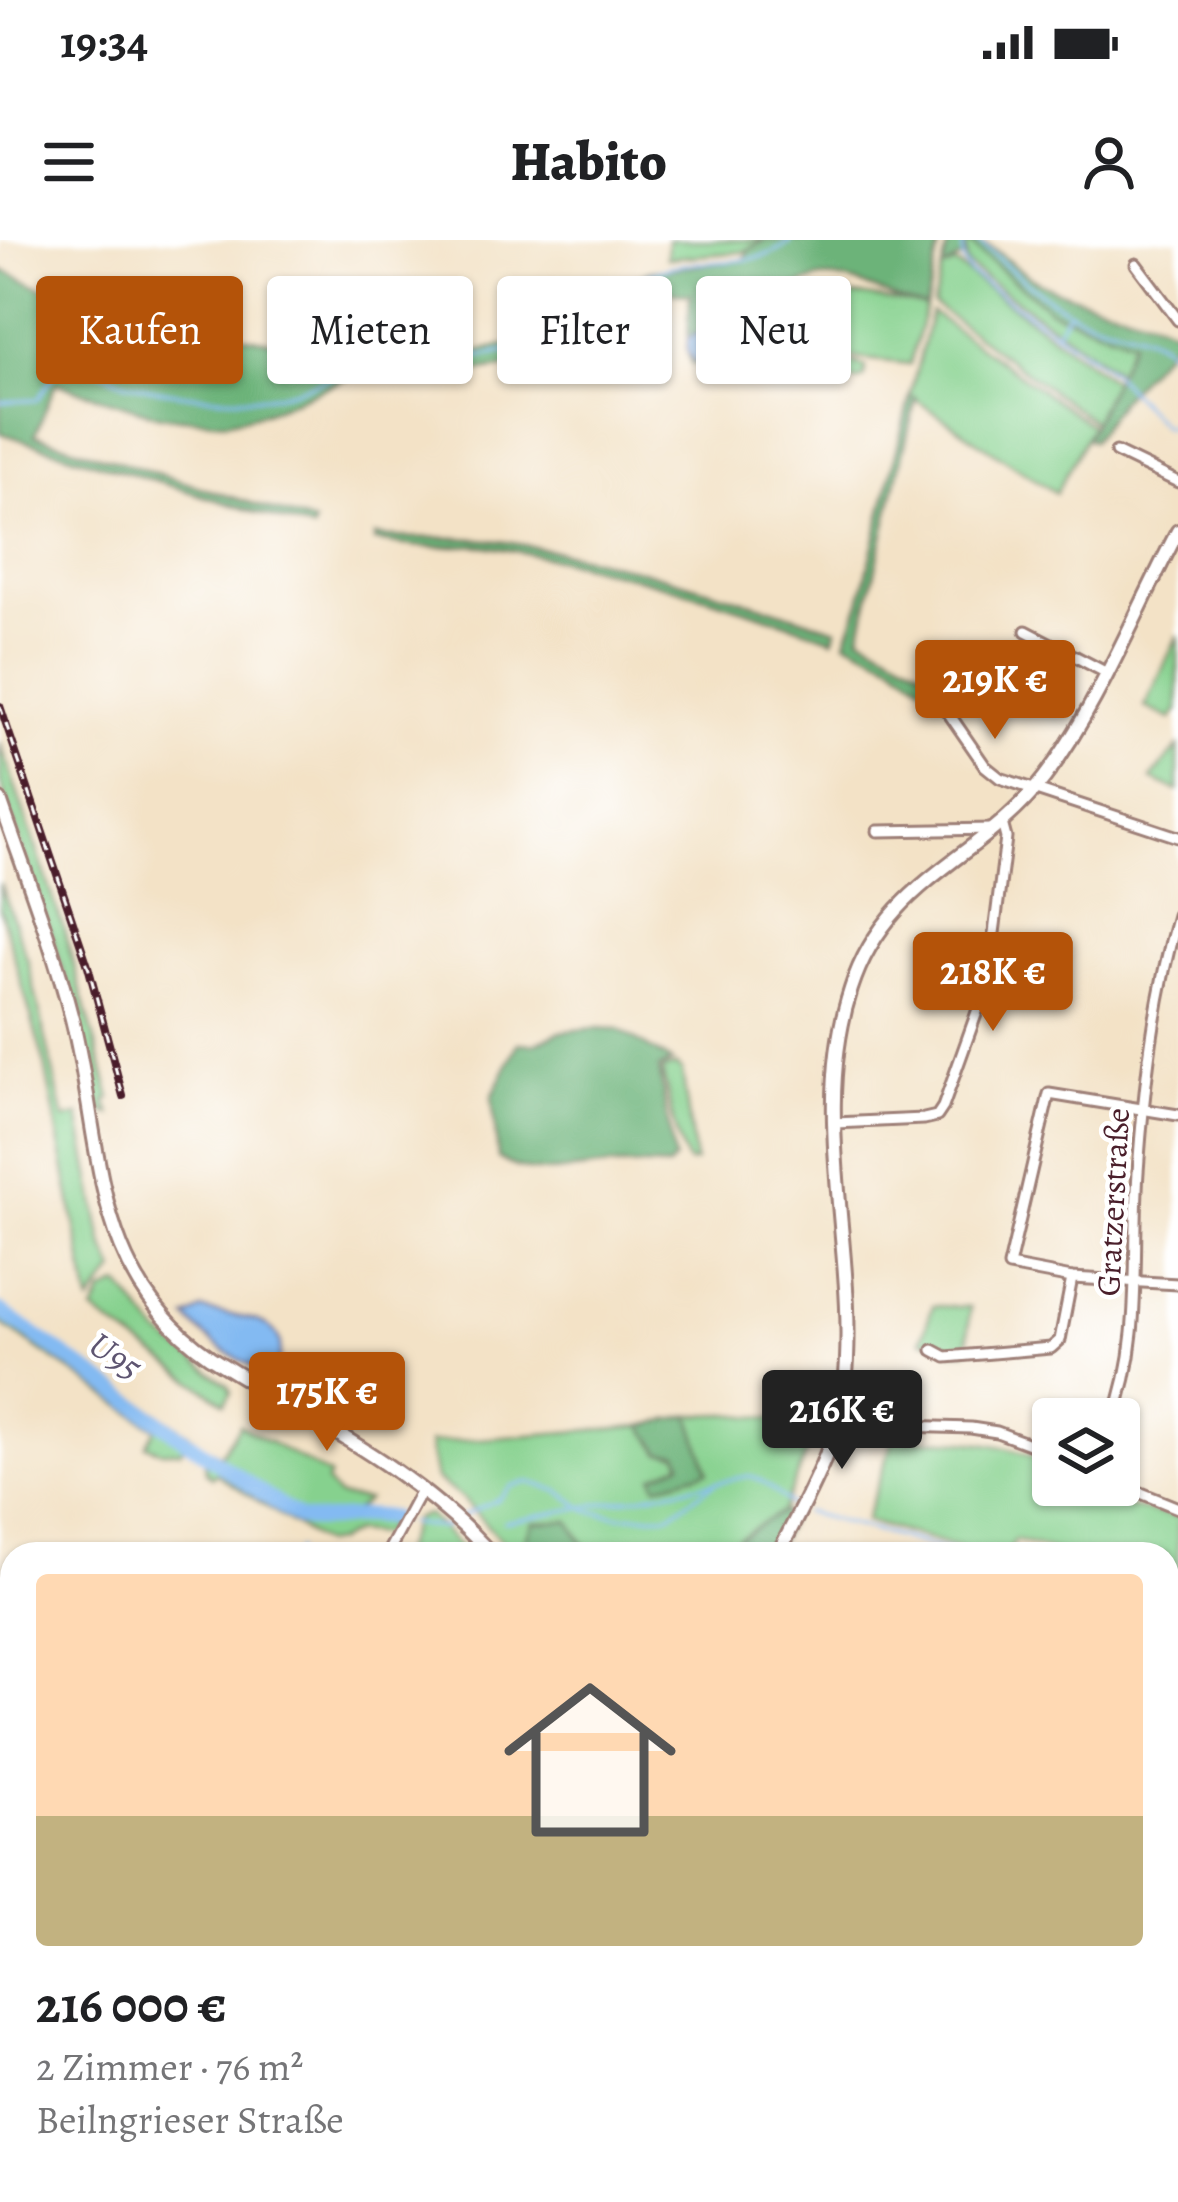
<!DOCTYPE html>
<html lang="de">
<head>
<meta charset="utf-8">
<style>
  :root { --surface:#fff; --page:#f6f6f6; --text:#202124; --muted:#757577; --accent:#b45309 }
  body { margin:0; font-family:Alegreya,serif; background:var(--page); color:var(--text); height:100vh; display:flex; flex-direction:column; font-size:45px; white-space:nowrap }
  * { box-sizing:border-box; margin:0 }
  p { font-size:39px; color:var(--muted) }
  .icon { flex:none; width:66px; height:66px; fill:none; stroke:currentColor; stroke-width:2; stroke-linecap:round; stroke-linejoin:round }
  .map { position:relative; flex:1; overflow:hidden }
  .panel { position:absolute; left:0px; top:1302px; width:1179px; height:660px; display:flex; flex-direction:column; background:var(--surface); border-radius:36px 36px 0 0; box-shadow:0 3px 9px #0004 }
  .panel>* { flex:none }
  .banner { position:absolute; left:36px; top:36px; width:1107px; height:108px; display:flex; gap:24px }
  .tools { position:absolute; left:1032px; top:1158px; display:grid; gap:24px }
  .tools a { display:grid; place-items:center; width:108px; height:108px; border-radius:12px; background:var(--surface); box-shadow:0 3px 9px #0004; font-size:60px }
  .price { position:absolute; translate:-50% -102px; padding:0 27px; border-radius:12px; background:var(--accent); color:#fff; font-size:39px; line-height:78px; filter:drop-shadow(0 3px 6px #0008) }
  .price::after { content:''; position:absolute; left:50%; top:72px; width:36px; height:27px; margin-left:-18px; background:inherit; clip-path:polygon(0 0,100% 0,50% 100%) }
  .price.current { background:#222; color:#fff }
  ul { padding:0; list-style:none }
  li { display:grid; align-content:center; gap:24px; height:636px; padding:0 36px }
  li span { display:grid; place-items:center; height:372px; border-radius:12px; color:#555 }
  li>.icon { margin-inline-start:auto }
  span .icon { width:216px; height:216px; fill:#fffc; stroke-width:1 }
  li b { font-size:51px }
  .pill { padding:0 42px; border-radius:12px; background:var(--surface); box-shadow:0 3px 9px #0004; font-size:42px; line-height:108px }
  .pill.current { background:var(--accent); color:#fff }
  .status { display:flex; justify-content:space-between; align-items:center; height:84px; padding:0 60px; background:var(--surface); direction:ltr }
  .status svg { height:33px; fill:currentColor }
  header { display:flex; justify-content:space-between; align-items:center; height:156px; padding:0 36px; background:var(--surface); font-size:54px; font-weight:800 }
  .map>svg:first-child { display:block }
  .green { fill:#86d18e; stroke:#68785c; stroke-width:3 }
  .forest { fill:#6cb379; stroke:#5b6952; stroke-width:3 }
  .water { fill:#83baf2; stroke:#666c8e; stroke-width:3 }
  .lines { fill:none; stroke-linecap:round; stroke-linejoin:round }
  .stream { stroke:#83baf2; stroke-width:3 }
  .river { stroke:#83baf2; stroke-width:15 }
  .minor-casing { stroke:#9e8078; stroke-width:15 }
  .major-casing { stroke:#9e8078; stroke-width:18 }
  .minor { stroke:#fff; stroke-width:9 }
  .major { stroke:#fff; stroke-width:12 }
  .rail-casing { stroke:#4a1f2b; stroke-width:8 }
  .rail { stroke:#fff; stroke-width:3; stroke-dasharray:9; stroke-linecap:butt }
  .labels { text-anchor:middle; stroke-width:9; stroke-linejoin:round; paint-order:stroke }
  .street-label { font-size:33px; fill:#4a1f2b; stroke:#fff }
  .water-label { font-size:36px; font-style:italic; fill:#5e5571; stroke:#fff }
</style>
</head>
<body>
<div class="status"><b>19:34</b><svg viewBox="0 0 49 12"><path d="M0 12V9h3v3zM5 12V6h3v6zM10 12V3h3v9zM15 12V0h3v12zM26 1h20v11H26zM47 4h2v5h-2z"/></svg></div>
<header><svg class="icon" aria-label="menu" viewBox="0 0 24 24"><path d="M4 6h16M4 12h16M4 18h16"/></svg>Habito<svg class="icon" aria-label="person" viewBox="0 0 24 24"><circle cx="12" cy="8" r="4"/><path d="M4 21q1-7 8-7t8 7"/></svg></header>
<div class="map">
<svg width="1178" height="1962" viewBox="0 0 1178 1962">
  <rect width="100%" height="100%" fill="#fff"/>
  <filter id="ink" filterUnits="userSpaceOnUse"><feTurbulence type="fractalNoise" baseFrequency=".00833" numOctaves="2"/><feDisplacementMap in="SourceGraphic" scale="24" xChannelSelector="R" yChannelSelector="G"/><feConvolveMatrix kernelMatrix="1 2 1 2 8 2 1 2 1" color-interpolation-filters="sRGB"/></filter>
  <filter id="wash" filterUnits="userSpaceOnUse"><feTurbulence type="fractalNoise" baseFrequency=".004" numOctaves="4" result="noise"/><feDisplacementMap in="SourceGraphic" scale="48" xChannelSelector="R" yChannelSelector="G"/><feGaussianBlur stdDeviation="2.7" result="paint"/><feColorMatrix in="noise" values="0 0 0 0 0 0 0 0 0 0 0 0 0 0 0 0 0 1.4 0 .05"/><feComposite in="paint" operator="in"/></filter>
  <g filter="url(#wash)">
    <rect width="100%" height="100%" fill="#f3e2c6"/>
    <g class="green">
      <polygon points="668,0 763,0 742,12 667,18"/>
      <polygon points="965,0 1051,71 1132,101 1119,133 976,32 967,24"/>
      <polygon points="955,24 1115,142 1094,182 933,64 942,29"/>
      <polygon points="827,54 866,56 926,66 910,124 790,111 790,60"/>
      <polygon points="931,72 1092,186 1056,253 910,156"/>
      <path d="M687,110L695,121L811,127C828,118 848,120 866,127L864,138L857,141C802,133 746,132 691,124Z"/>
      <polygon points="1178,395 1178,470 1171,479 1145,467"/>
      <polygon points="0,502 63,687 109,851 111,859 106,861 111,875 97,868 76,769 0,541"/>
      <polygon points="1178,507 1178,551 1151,539"/>
      <polygon points="0,643 28,721 64,879 79,876 103,1003 115,1031 90,1063 45,825 0,668"/>
      <path d="M676,826L682,831L695,922L688,923C673,898 671,863 663,835V829Z"/>
      <polygon points="120,1045 159,1094 229,1146 231,1153 225,1163 93,1072 103,1053"/>
      <polygon points="0,1065 193,1197 180,1211 161,1211 146,1205 156,1189 0,1083"/>
      <polygon points="933,1066 970,1067 967,1111 951,1111 948,1105 921,1100"/>
      <polygon points="728,1174 790,1181 816,1189 782,1271 712,1314 590,1314 568,1281 523,1303 531,1314 513,1314 462,1258 436,1239 429,1203 642,1186 660,1212 679,1213 682,1223 654,1236 657,1246 707,1231 690,1175"/>
      <polygon points="240,1185 330,1236 326,1242 338,1256 367,1260 343,1281 370,1275 391,1281 382,1295 354,1292 336,1302 323,1304 216,1233 212,1237 206,1232 205,1223 213,1211 220,1215"/>
      <path d="M893,1199C950,1200 1003,1197 1053,1227V1245H1082L1113,1264L1178,1277V1375L1167,1371V1314H1064L1015,1300L1008,1314H979L865,1281Z"/>
      <polygon points="423,1275 428,1275 467,1314 401,1314 414,1279"/>
    </g>
    <g class="forest">
      <path d="M765,0H941L926,66C892,62 857,36 824,38C811,39 799,47 787,49C751,57 731,40 718,84L688,98L690,54L665,52L577,103L503,128L458,134L411,130L352,136L267,172L226,182L159,176L56,143L35,195L314,283L313,290L0,193V29L69,60L181,86L309,107L323,129L406,110L410,86L466,84L473,112L517,103L649,31L744,20L748,10Z"/>
      <path d="M949,0C1005,0 998,22 1041,43C1085,64 1134,69 1178,91V96L1122,158L1092,201L1086,198L1132,101L1051,71L966,1L965,16L942,29Z"/>
      <polygon points="910,156 916,158 860,395 953,446 943,460 893,423 846,401 860,362"/>
      <path d="M375,296C418,300 463,295 505,302C618,319 728,355 837,389L833,399C719,358 605,325 485,306C467,304 448,307 429,307C411,307 392,303 374,301Z"/>
      <path d="M595,788L618,789L672,822L659,828L674,920L668,927C649,926 629,925 610,926C571,929 533,941 498,918L492,857L518,803L534,804L559,792Z"/>
      <polygon points="690,1175 708,1231 657,1246 653,1236 682,1223 678,1213 661,1212 642,1186"/>
      <polygon points="782,1271 790,1278 774,1314 750,1309 712,1314"/>
      <polygon points="569,1281 590,1314 531,1314 523,1304 533,1282"/>
      <polygon points="1167,1737 1178,1737 1178,1844 1167,1821"/>
    </g>
    <g class="water">
      <path d="M783,50L782,121L776,126L694,121L687,110L688,98L718,84C729,46 748,52 783,50Z"/>
      <path d="M202,1070C244,1078 301,1077 273,1135C240,1123 210,1104 187,1078Z"/>
    </g>
    <g class="lines">
      <g class="stream">
        <path d="M976,0C1005,24 1033,51 1067,70C1104,91 1147,85 1178,117"/>
        <polyline points="963,4 963,22 971,34 1111,131 1164,187 1178,185"/>
        <polyline points="1057,90 1067,73"/>
        <path d="M0,162L37,160C48,147 49,134 66,127C87,119 106,137 126,143C164,153 203,158 243,158C301,159 353,121 409,114C421,112 434,116 445,117C469,119 494,116 517,108C571,89 614,42 670,27C705,18 765,29 791,0"/>
        <polyline points="0,1071 189,1202"/>
        <path d="M209,1216C243,1241 282,1280 325,1282C358,1282 360,1269 400,1281"/>
        <polyline points="805,1272 960,1314"/>
        <polyline points="460,1277 498,1259 511,1246 529,1242 559,1251 588,1271 620,1276 669,1275 716,1242"/>
        <path d="M504,1282L749,1236C768,1239 779,1260 796,1268"/>
        <polyline points="409,1283 442,1288 452,1282"/>
        <polyline points="295,1314 297,1309"/>
        <polyline points="1167,1378 1178,1383"/>
        <polyline points="0,1662 12,1658"/>
      </g>
      <path class="river" d="M0,1071L298,1278C332,1285 358,1271 391,1278"/>
    </g>
  </g>
  <g filter="url(#ink)">
    <g class="lines">
      <g class="minor-casing">
        <g id="minor">
          <polyline points="1136,24 1178,80"/>
          <polyline points="1116,212 1178,242"/>
          <polyline points="1026,391 1105,432"/>
          <polyline points="945,468 985,526 1000,538 1178,597"/>
          <polyline points="878,591 994,589"/>
          <polyline points="1178,875 1049,854 1009,1026 1072,1038 1178,1044"/>
          <polyline points="835,883 924,879 937,876 943,867 988,741 1006,598 1002,583"/>
          <polyline points="933,1110 946,1117 1051,1108 1060,1100 1072,1038"/>
          <path d="M1113,1179C1143,1099 1132,1015 1138,932C1144,846 1154,758 1178,675"/>
          <polyline points="836,1184 971,1188 997,1192 1053,1213"/>
          <polyline points="1119,1244 1178,1268"/>
          <polyline points="387,1314 422,1249"/>
          <polyline points="1167,1501 1178,1501"/>
          <polyline points="1167,1574 1178,1574"/>
          <polyline points="1167,1645 1178,1645"/>
          <polyline points="0,1682 12,1680"/>
          <polyline points="0,1804 3,1845"/>
          <polyline points="1167,1846 1178,1865"/>
          <polyline points="1167,1947 1178,1954"/>
          <polyline points="113,1950 118,1962"/>
          <polyline points="493,1962 495,1950"/>
        </g>
      </g>
      <g class="major-casing">
        <g id="major">
          <path d="M0,560C25,633 53,705 72,779C104,907 89,1034 210,1117C308,1179 412,1226 491,1314"/>
          <path d="M778,1314C802,1266 840,1200 845,1146C859,1015 809,877 851,749C886,639 981,620 1044,538C1097,469 1136,370 1178,291"/>
        </g>
      </g>
      <use href="#minor" class="minor"/>
      <use href="#major" class="major"/>
      <g class="rail-casing">
        <g id="rail">
          <polyline points="0,466 88,726 123,856"/>
          <polyline points="1167,1419 1178,1421"/>
          <polyline points="250,1962 258,1950"/>
        </g>
      </g>
      <use href="#rail" class="rail"/>
    </g>
  </g>
  <g class="labels">
    <g class="street-label">
      <text transform="translate(1112 962) rotate(-87)" y="12">Gratzerstraße</text>
    </g>
    <g class="water-label">
      <text transform="translate(116 1115) rotate(35)" y="13">U95</text>
    </g>
  </g>
</svg>
<div class="tools">
<a><svg class="icon" aria-label="layers" viewBox="0 0 24 24"><path d="M12 4l9 5-9 5-9-5zM3 14l9 5 9-5"/></svg></a>
</div>
<b class="price" style="left:995px;top:502px">219K €</b>
<b class="price" style="left:993px;top:794px">218K €</b>
<b class="price" style="left:327px;top:1214px">175K €</b>
<b class="price current" style="left:842px;top:1232px">216K €</b>
<div class="banner">
<a class="pill current">Kaufen</a>
<a class="pill">Mieten</a>
<a class="pill">Filter</a>
<a class="pill">Neu</a>
</div>
<section class="panel">
<ul>
<li><span style="background:linear-gradient(#ffd9b3 65%,#c2b280 0)"><svg class="icon" aria-label="home" viewBox="0 0 24 24"><path d="M3 11l9-7 9 7M6 9v11h12V9"/></svg></span><div><b>216 000 €</b><p>2 Zimmer · 76 m²</p><p>Beilngrieser Straße</p></div></li>
</ul>
</section>
</div>
</body>
</html>
